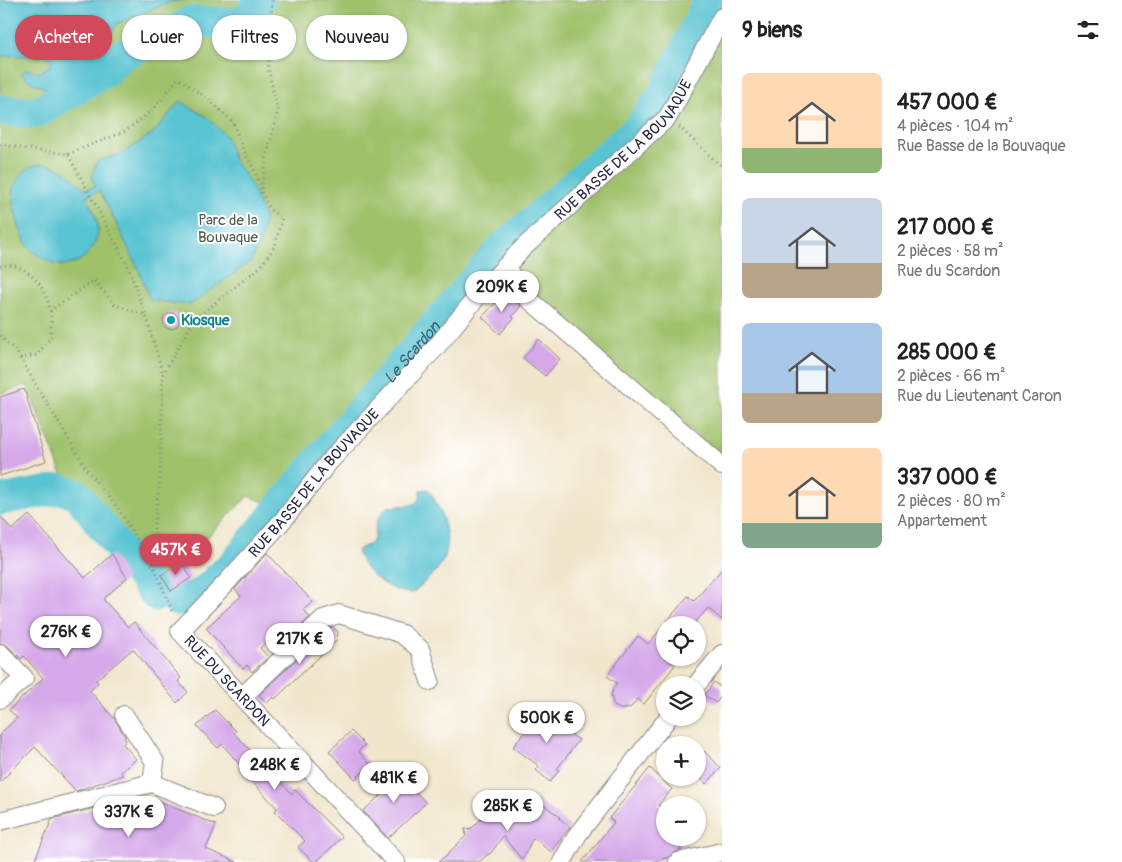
<!DOCTYPE html>
<html lang="fr">
<head>
<meta charset="utf-8">
<style>
  :root { --surface:#fff; --page:#f2f2f2; --text:#222; --muted:#767676; --accent:#d1495b }
  body { margin:0; font-family:Pangolin,sans-serif; background:var(--page); color:var(--text); height:100vh; display:flex; flex-direction:column; font-size:19px; white-space:nowrap }
  * { box-sizing:border-box; margin:0 }
  p { font-size:16px; color:var(--muted) }
  .icon { flex:none; width:28px; height:28px; fill:none; stroke:currentColor; stroke-width:2; stroke-linecap:round; stroke-linejoin:round }
  .map { position:relative; flex:1; overflow:hidden }
  .panel { display:flex; flex-direction:column; background:var(--surface); width:400px }
  .panel>* { flex:none }
  .hud { position:absolute; left:15px; top:15px; width:475px; height:45px; display:flex; gap:10px }
  .fabs { position:absolute; left:656px; top:616px; display:grid; gap:10px }
  .fabs a { display:grid; place-items:center; width:50px; height:50px; border-radius:50%; background:var(--surface); box-shadow:0 1px 4px #0004; font-size:25px }
  .price { position:absolute; translate:-50% -42px; padding:0 11px; border-radius:18px; background:#fff; color:#222; font-size:16px; line-height:32px; filter:drop-shadow(0 1px 2px #0008) }
  .price::after { content:''; position:absolute; left:50%; top:30px; width:15px; height:11px; margin-left:-8px; background:inherit; clip-path:polygon(0 0,100% 0,50% 100%) }
  .price.selected { background:var(--accent); color:#fff }
  ul { padding:0; list-style:none }
  li { display:flex; align-items:center; gap:15px; height:125px; padding:0 20px }
  li span { display:grid; place-items:center; flex:none; width:140px; height:100px; border-radius:8px; color:#555 }
  li>.icon { margin-inline-start:auto }
  span .icon { width:60px; height:60px; fill:#fffc; stroke-width:1 }
  li b { font-size:21px }
  h2 { display:flex; justify-content:space-between; align-items:center; height:60px; padding:0 20px; font-size:21px }
  .tag { padding:0 18px; border-radius:22px; background:var(--surface); box-shadow:0 1px 4px #0004; font-size:18px; line-height:45px }
  .tag.selected { background:var(--accent); color:#fff }
  main { display:flex; flex:1; min-height:0 }
  .map>svg:first-child { display:block }
  .green { fill:#9fc16b; stroke:#607253 }
  .water { fill:#58c3d2; stroke:#3d7286 }
  .lines { fill:none; stroke-linecap:round; stroke-linejoin:round }
  .river { stroke:#58c3d2; stroke-width:31 }
  .building { fill:#d5a9e9 }
  .minor-casing { stroke:#8a8484; stroke-width:20 }
  .path { stroke:#8a8484; stroke-width:3; stroke-dasharray:1 4; stroke-linecap:butt }
  .minor { stroke:#fff; stroke-width:18 }
  .culture-dot { fill:#0f9aa8; stroke:#fff; stroke-width:2 }
  .labels { text-anchor:middle; stroke-width:4; stroke-linejoin:round; paint-order:stroke }
  .street-label { font-size:15px; fill:#22223b; stroke:#fff }
  .park-label { font-size:15px; fill:#4e5a4c; stroke:#fff }
  .culture-label { font-size:15px; font-weight:bold; fill:#0d838f; stroke:#fff; text-anchor:start }
  .water-label { font-size:16px; font-style:italic; fill:#386277; stroke:#fff }
</style>
</head>
<body>
<main>
<div class="map">
<svg width="722" height="862" viewBox="0 0 722 862">
  <rect width="100%" height="100%" fill="#fff"/>
  <filter id="ink" filterUnits="userSpaceOnUse"><feTurbulence type="fractalNoise" baseFrequency=".02" numOctaves="2"/><feDisplacementMap in="SourceGraphic" scale="10" xChannelSelector="R" yChannelSelector="G"/><feConvolveMatrix kernelMatrix="1 2 1 2 8 2 1 2 1" color-interpolation-filters="sRGB"/></filter>
  <filter id="wash" filterUnits="userSpaceOnUse"><feTurbulence type="fractalNoise" baseFrequency=".0096" numOctaves="4" result="noise"/><feDisplacementMap in="SourceGraphic" scale="20" xChannelSelector="R" yChannelSelector="G"/><feGaussianBlur stdDeviation="1.12" result="paint"/><feColorMatrix in="noise" values="0 0 0 0 0 0 0 0 0 0 0 0 0 0 0 0 0 1.4 0 .05"/><feComposite in="paint" operator="in"/></filter>
  <g filter="url(#wash)">
    <rect width="100%" height="100%" fill="#f1e6cc"/>
    <polygon class="green" points="0,0 722,0 722,456 495,271 281,509 248,496 158,587 61,472 27,385 0,394"/>
    <g class="water">
      <polygon points="0,0 183,0 168,3 118,23 111,33 101,55 95,65 50,90 31,82 22,74 26,69 38,73 50,66 52,58 43,56 0,56"/>
      <path d="M180,101L207,117L226,136L234,160L251,184L265,220L259,245L250,262L190,305L150,300L138,268L100,191L86,196C91,206 97,216 98,228C99,249 76,271 55,264C46,261 35,254 29,247C23,241 17,220 15,212C13,202 10,191 16,182C35,150 65,166 84,189L95,187L92,176L97,161L124,153L155,131Z"/>
      <path d="M428,489C440,505 453,539 444,559C438,571 422,585 412,593C407,592 400,592 396,590C379,583 361,568 357,550L370,544L374,539L376,523L381,514L387,507L413,505L420,498V490Z"/>
    </g>
    <g class="lines">
      <g class="river">
        <polyline points="0,110 36,113 103,73 123,54 170,34 191,21 243,24 260,0"/>
        <polyline points="0,500 60,489 78,495 156,596"/>
        <path id="s1" d="M178,601L202,593L233,564L330,446L500,250L640,126L663,94L709,0"/>
      </g>
    </g>
    <g id="blocks">
      <g class="building">
        <polygon points="508,290 514,300 521,306 512,316 514,318 500,334 482,317"/>
        <circle cx="171" cy="321" r="8"/>
        <polygon points="539,339 560,359 545,376 523,358"/>
        <polygon points="24,389 46,461 0,476 0,397"/>
        <polygon points="29,515 85,578 112,554 127,578 103,599 128,627 134,622 181,678 178,681 188,692 177,703 133,649 96,680 98,683 90,691 114,718 125,736 124,737 126,740 123,744 136,759 121,772 123,775 76,791 35,747 0,782 0,734 17,718 9,710 43,678 24,656 21,659 8,646 0,643 0,516 12,530"/>
        <polygon points="267,553 313,602 303,610 310,617 293,633 287,626 260,648 268,657 252,672 247,665 243,669 206,628 241,596 235,589"/>
        <polygon points="182,562 191,578 171,591 161,575"/>
        <polygon points="722,569 722,620 708,608 693,625 665,625 665,658 675,665 644,704 638,699 631,707 626,709 620,709 614,706 611,696 613,689 617,683 607,676 638,636 648,644 688,596 694,601"/>
        <polygon points="333,627 338,632 337,640 275,699 273,697 267,703 259,695 329,628"/>
        <polygon points="714,682 722,688 722,695 716,703 704,695"/>
        <polygon points="543,709 570,729 567,732 579,740 557,769 559,770 550,782 536,770 539,766 513,747"/>
        <polygon points="215,710 236,731 234,733 292,794 295,790 342,837 316,862 313,862 298,847 305,841 275,811 277,808 239,768 241,766 222,744 218,748 197,726"/>
        <polygon points="351,731 365,745 358,751 371,765 355,779 329,751"/>
        <polygon points="704,751 721,768 706,784 698,775 698,758"/>
        <polygon points="393,767 426,803 388,838 363,811 389,788 380,779"/>
        <polygon points="650,768 672,789 658,805 665,812 665,838 689,838 679,848 682,850 675,852 669,857 652,862 582,862 614,822 609,818"/>
        <polygon points="488,794 503,808 505,807 520,821 536,799 560,817 559,818 570,827 551,852 533,838 522,860 503,836 491,853 487,855 479,862 439,862 466,836 465,829 472,828 486,814 478,805"/>
        <polygon points="156,800 216,825 206,849 237,862 34,862 52,819 98,807 118,815 120,811 147,822"/>
      </g>
    </g>
  </g>
  <g filter="url(#ink)">
    <use href="#blocks" fill-opacity="0" stroke="#8a8484" stroke-width="1"/>
    <g class="lines">
      <g class="minor-casing">
        <g id="minor">
          <polyline points="506,267 523,294 722,466"/>
          <polyline points="0,653 24,678 0,699"/>
          <polyline points="696,685 722,654"/>
          <polyline points="242,697 323,619 339,614 402,634 420,649 430,681"/>
          <polyline points="124,715 155,762 152,783"/>
          <polyline points="0,821 152,783 214,808"/>
          <path id="s2" d="M396,862L180,631L226,583L284,519L328,463L437,346L481,292L525,246L668,117L722,17"/>
          <polyline points="562,862 578,834 668,718"/>
          <polyline points="678,862 722,852"/>
        </g>
      </g>
      <g class="path">
        <polyline points="679,127 722,167"/>
        <polyline points="0,145 68,154 127,264 146,316 163,374"/>
        <polyline points="68,154 126,131 155,108 178,78 208,99 233,122 243,150 253,167 261,189"/>
        <path d="M0,266C24,260 44,284 49,306C52,316 51,327 51,337L37,355L20,358"/>
        <polyline points="50,311 94,280 115,305 145,315"/>
        <polyline points="0,336 16,351 87,470 119,510 155,569 173,614"/>
        <polyline points="155,569 154,524 160,479 163,374 194,320 260,267 275,246 282,218 270,210 261,190 267,154 278,111 268,68 272,0"/>
      </g>
      <use href="#minor" class="minor"/>
    </g>
  </g>
  <circle class="culture-dot" cx="171" cy="320" r="5"/>
  <g class="labels">
    <g class="street-label">
      <text dy="5" stroke="none"><textPath href="#s2" startOffset="972">RUE BASSE DE LA BOUVAQUE</textPath></text>
      <text dy="5" stroke="none"><textPath href="#s2" startOffset="516">RUE BASSE DE LA BOUVAQUE</textPath></text>
      <text transform="translate(227 681) rotate(47)" y="5">RUE DU SCARDON</text>
    </g>
    <g class="park-label">
      <text x="228" y="225">Parc de la<tspan x="228" dy="17">Bouvaque</tspan></text>
    </g>
    <g class="culture-label">
      <text x="181" y="325">Kiosque</text>
    </g>
    <g class="water-label">
      <text dy="6" stroke="none"><textPath href="#s1" startOffset="345">Le Scardon</textPath></text>
    </g>
  </g>
</svg>
<div class="fabs">
<a><svg class="icon" aria-label="locate" viewBox="0 0 24 24"><circle cx="12" cy="12" r="6"/><path d="M12 2v4M12 18v4M2 12h4M18 12h4"/></svg></a>
<a><svg class="icon" aria-label="layers" viewBox="0 0 24 24"><path d="M12 4l9 5-9 5-9-5zM3 14l9 5 9-5"/></svg></a>
<a>+</a>
<a>−</a>
</div>
<b class="price" style="left:502px;top:313px">209K €</b>
<b class="price selected" style="left:176px;top:576px">457K €</b>
<b class="price" style="left:66px;top:658px">276K €</b>
<b class="price" style="left:300px;top:665px">217K €</b>
<b class="price" style="left:547px;top:744px">500K €</b>
<b class="price" style="left:275px;top:791px">248K €</b>
<b class="price" style="left:394px;top:804px">481K €</b>
<b class="price" style="left:508px;top:832px">285K €</b>
<b class="price" style="left:129px;top:838px">337K €</b>
<div class="hud">
<a class="tag selected">Acheter</a>
<a class="tag">Louer</a>
<a class="tag">Filtres</a>
<a class="tag">Nouveau</a>
</div>
</div>
<section class="panel">
<h2>9 biens<svg class="icon" aria-label="filters" viewBox="0 0 24 24"><path d="M4 7h16M4 17h16"/><circle cx="9" cy="7" r="2"/><circle cx="15" cy="17" r="2"/></svg></h2>
<ul>
<li><span style="background:linear-gradient(#ffd9b3 75%,#8fb573 0)"><svg class="icon" aria-label="home" viewBox="0 0 24 24"><path d="M3 11l9-7 9 7M6 9v11h12V9"/></svg></span><div><b>457 000 €</b><p>4 pièces · 104 m²</p><p>Rue Basse de la Bouvaque</p></div></li>
<li><span style="background:linear-gradient(#c9d6e8 65%,#b9a48a 0)"><svg class="icon" aria-label="home" viewBox="0 0 24 24"><path d="M3 11l9-7 9 7M6 9v11h12V9"/></svg></span><div><b>217 000 €</b><p>2 pièces · 58 m²</p><p>Rue du Scardon</p></div></li>
<li><span style="background:linear-gradient(#a9c7e8 70%,#b9a48a 0)"><svg class="icon" aria-label="home" viewBox="0 0 24 24"><path d="M3 11l9-7 9 7M6 9v11h12V9"/></svg></span><div><b>285 000 €</b><p>2 pièces · 66 m²</p><p>Rue du Lieutenant Caron</p></div></li>
<li><span style="background:linear-gradient(#ffd9b3 75%,#7fa58c 0)"><svg class="icon" aria-label="home" viewBox="0 0 24 24"><path d="M3 11l9-7 9 7M6 9v11h12V9"/></svg></span><div><b>337 000 €</b><p>2 pièces · 80 m²</p><p>Appartement</p></div></li>
</ul>
</section>
</main>
</body>
</html>
